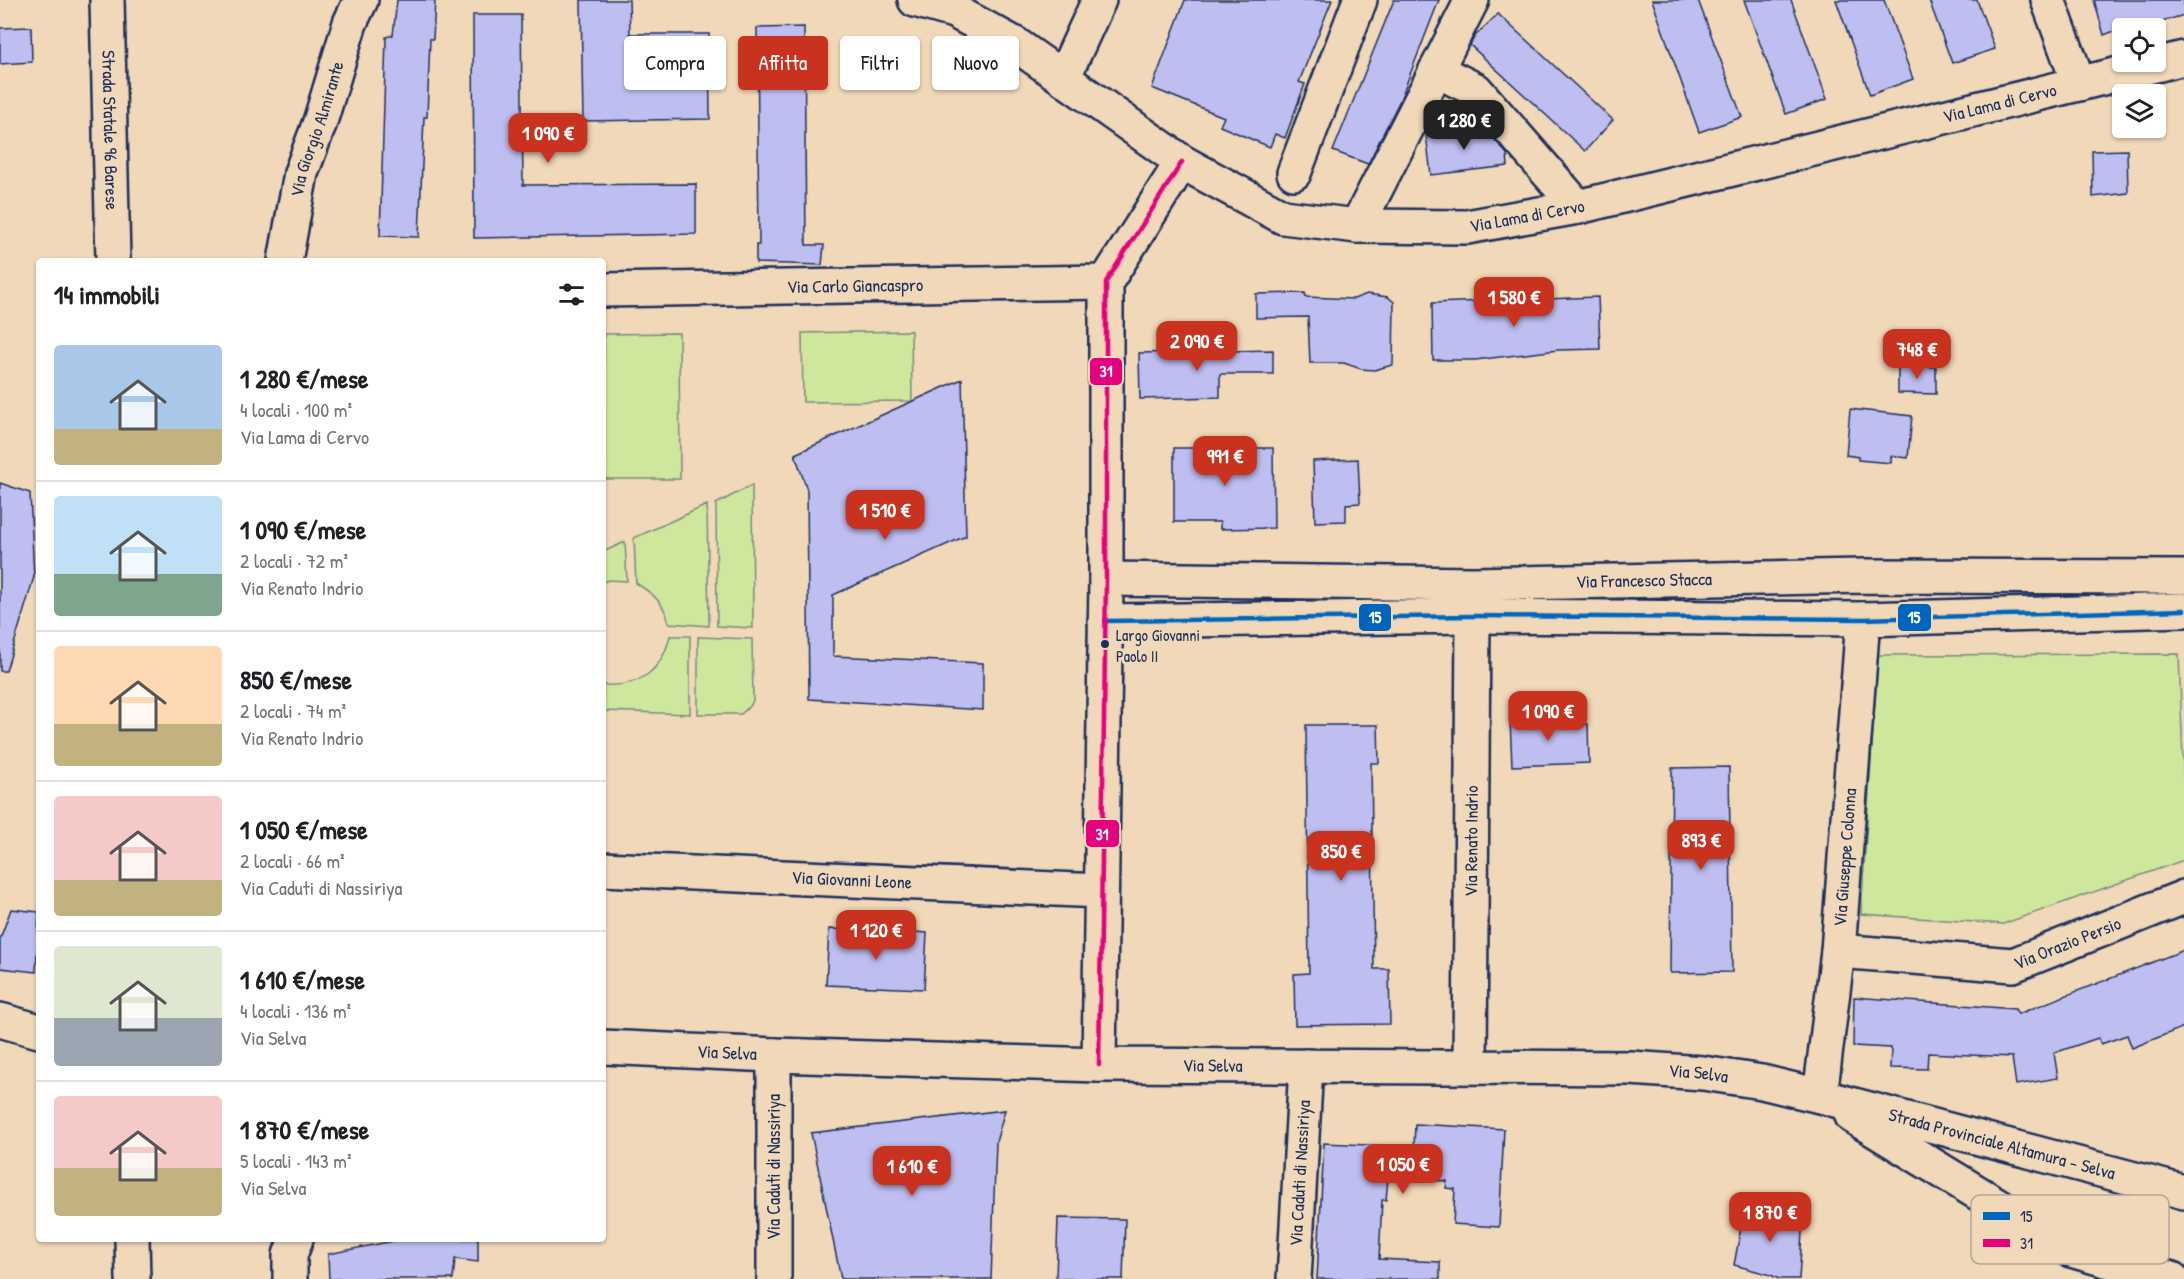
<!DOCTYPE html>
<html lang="it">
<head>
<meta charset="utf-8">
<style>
  :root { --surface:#fff; --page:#f6f6f6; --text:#202124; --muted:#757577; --line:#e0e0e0; --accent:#c8321e }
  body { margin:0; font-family:"Patrick Hand",sans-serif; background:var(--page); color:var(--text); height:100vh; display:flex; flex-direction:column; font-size:22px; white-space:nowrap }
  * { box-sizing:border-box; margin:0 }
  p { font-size:20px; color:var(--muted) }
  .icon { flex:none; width:33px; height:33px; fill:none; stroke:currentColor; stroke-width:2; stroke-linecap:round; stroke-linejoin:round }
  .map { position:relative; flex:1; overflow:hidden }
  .drawer { position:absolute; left:36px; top:258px; width:570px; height:984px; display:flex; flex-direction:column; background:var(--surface); border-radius:6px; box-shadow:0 2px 4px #0004 }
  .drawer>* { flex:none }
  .banner { position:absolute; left:624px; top:36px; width:570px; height:54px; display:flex; gap:12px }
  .controls { position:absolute; left:2112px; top:18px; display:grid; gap:12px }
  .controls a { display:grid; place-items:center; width:54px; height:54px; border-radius:6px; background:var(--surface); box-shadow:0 2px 4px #0004; font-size:30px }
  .price { position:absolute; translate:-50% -51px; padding:0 14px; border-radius:12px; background:var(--accent); color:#fff; font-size:20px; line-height:39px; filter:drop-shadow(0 2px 3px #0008) }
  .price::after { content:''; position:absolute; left:50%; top:36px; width:18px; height:14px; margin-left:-9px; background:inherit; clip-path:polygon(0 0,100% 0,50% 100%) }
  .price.on { background:#222; color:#fff }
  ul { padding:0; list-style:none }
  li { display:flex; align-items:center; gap:18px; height:150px; padding:0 18px }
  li+li { border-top:2px solid var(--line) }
  li span { display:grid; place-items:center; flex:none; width:168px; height:120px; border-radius:6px; color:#555 }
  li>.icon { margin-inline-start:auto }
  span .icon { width:72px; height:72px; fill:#fffc; stroke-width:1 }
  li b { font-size:26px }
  h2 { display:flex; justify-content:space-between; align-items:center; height:72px; padding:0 18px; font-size:26px }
  .tag { padding:0 21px; border-radius:6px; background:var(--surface); box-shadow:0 2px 4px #0004; font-size:21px; line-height:54px }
  .tag.on { background:var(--accent); color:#fff }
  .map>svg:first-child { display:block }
  .green { fill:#cfe79d; stroke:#758b7e; stroke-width:1.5 }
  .building { fill:#bfbef0; stroke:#1b2f5e; stroke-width:1.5 }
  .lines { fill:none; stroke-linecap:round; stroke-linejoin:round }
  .minor-casing { stroke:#1b2f5e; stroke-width:38 }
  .major-casing { stroke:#1b2f5e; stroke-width:38 }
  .minor { stroke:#f0d8b8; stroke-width:33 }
  .major { stroke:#f0d8b8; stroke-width:33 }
  .bus-1-casing { stroke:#f0d8b8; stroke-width:9 }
  .bus-2-casing { stroke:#f0d8b8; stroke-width:9 }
  .bus-1 { stroke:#0065bd; stroke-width:4.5 }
  .bus-2 { stroke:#e5007d; stroke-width:4.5 }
  .bus-dot { fill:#1b2f5e; stroke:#f0d8b8; stroke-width:2 }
  .labels { text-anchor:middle; stroke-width:6; stroke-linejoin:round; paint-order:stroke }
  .bus-label { font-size:16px; fill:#1b2f5e; stroke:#f0d8b8; text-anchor:start }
  .street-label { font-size:18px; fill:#1b2f5e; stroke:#f0d8b8 }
  .key { fill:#f0d8b8; stroke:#b0a59d; stroke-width:1.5 }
  .key-label { font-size:16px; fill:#1b2f5e }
  .line-badge { stroke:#f0d8b8; stroke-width:2 }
  .badge-label { font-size:16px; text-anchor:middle; font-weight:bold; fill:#fff }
</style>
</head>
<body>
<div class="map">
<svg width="2184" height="1279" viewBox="0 0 2184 1279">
  <rect width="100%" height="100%" fill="#f0d8b8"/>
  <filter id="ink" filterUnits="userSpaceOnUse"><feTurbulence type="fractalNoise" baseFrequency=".0167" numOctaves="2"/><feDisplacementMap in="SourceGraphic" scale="12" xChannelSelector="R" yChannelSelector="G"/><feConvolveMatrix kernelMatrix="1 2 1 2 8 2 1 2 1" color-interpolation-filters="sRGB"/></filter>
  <g filter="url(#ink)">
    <g class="green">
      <polygon points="911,331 912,401 803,402 802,333"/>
      <polygon points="679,333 680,479 605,479 604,334"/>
      <polygon points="752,485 753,628 717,626 716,504"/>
      <path d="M707,505L709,626L669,623C664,602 653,594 636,583L634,538Z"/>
      <polygon points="625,542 627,581 609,580 603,582 603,552"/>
      <path d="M670,636H690V714L603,711V685C639,688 662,671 670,636Z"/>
      <polygon points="698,637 752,639 753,700 751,705 741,714 698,714"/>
      <polygon points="2179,654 2184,787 2184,860 2003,924 1861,914 1878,655"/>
    </g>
    <g class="building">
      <polygon points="397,0 435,0 433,39 430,39 427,117 424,117 419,237 380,236 386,37 393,35"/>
      <polygon points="581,0 629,0 630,34 709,34 710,119 583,121"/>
      <polygon points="1185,0 1332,0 1299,82 1305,84 1285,138 1275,134 1270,147 1220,126 1224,117 1152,88"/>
      <polygon points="1394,0 1439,0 1400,100 1368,164 1333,151"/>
      <polygon points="1652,0 1698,0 1742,117 1699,132"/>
      <polygon points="1744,0 1791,0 1827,99 1786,114"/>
      <polygon points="1836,0 1884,0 1913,79 1870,95"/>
      <polygon points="1929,0 1977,0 1995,49 1952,63"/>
      <polygon points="2094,0 2184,0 2184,15 2142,28 2122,28 2104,35"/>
      <polygon points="1498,14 1613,120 1585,151 1470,45 1475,36"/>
      <polygon points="473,15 521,15 523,185 696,184 696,234 474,238"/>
      <polygon points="31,27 32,62 0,64 0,28"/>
      <polygon points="804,27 806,245 824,245 822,265 756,263 756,245 759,245 757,28"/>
      <polygon points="1484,127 1507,154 1508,166 1431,175 1426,134"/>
      <polygon points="2127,150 2128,193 2093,197 2092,151"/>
      <polygon points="1305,293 1306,297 1354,299 1367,294 1388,297 1394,302 1393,365 1374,370 1361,369 1344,363 1310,363 1308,317 1256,318 1256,294"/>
      <polygon points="1598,297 1600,349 1558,350 1475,360 1433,360 1432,303"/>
      <polygon points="1273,350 1273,374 1220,374 1220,397 1140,399 1139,353"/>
      <polygon points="1898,366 1936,367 1936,394 1898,393"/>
      <polygon points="962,379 966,536 833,595 833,656 983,663 983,710 809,699 807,490 795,454"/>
      <polygon points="1850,409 1912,416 1908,458 1891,456 1891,463 1858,460 1858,457 1846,455"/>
      <polygon points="1174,448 1273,448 1274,528 1220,529 1220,522 1174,522"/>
      <polygon points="1358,459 1360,503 1346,504 1346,521 1315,522 1313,461"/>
      <polygon points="0,483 30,493 34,577 6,671 0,671"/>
      <polygon points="1560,717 1561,725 1588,724 1589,763 1512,766 1510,719"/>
      <polygon points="1306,725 1378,725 1379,763 1371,763 1374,969 1389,969 1390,1024 1295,1025 1294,974 1309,973"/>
      <polygon points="1729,767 1732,972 1670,973 1672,768"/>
      <polygon points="11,909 39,912 36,972 0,968 0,939"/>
      <polygon points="829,929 855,930 855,939 901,941 901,931 927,933 924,989 826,985"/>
      <polygon points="2184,950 2184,1027 2132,1048 2127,1035 2101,1044 2098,1038 2054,1053 2058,1078 2016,1085 2012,1057 1928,1053 1927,1069 1890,1068 1891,1048 1853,1046 1854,997 2015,1009 2018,1014"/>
      <polygon points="1005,1110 996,1142 991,1279 841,1279 811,1133"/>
      <polygon points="1415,1124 1504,1129 1499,1227 1453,1224 1455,1189 1446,1188 1447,1181 1388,1178 1386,1200 1382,1200 1379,1259 1440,1262 1440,1279 1317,1279 1324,1143 1414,1147"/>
      <polygon points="1745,1206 1803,1217 1799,1279 1779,1279 1771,1275 1734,1265"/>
      <polygon points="1058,1218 1125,1219 1123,1279 1056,1279"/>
      <polygon points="403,1239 478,1239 478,1262 455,1259 453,1279 329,1279 328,1254"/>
    </g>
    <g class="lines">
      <g class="minor-casing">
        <g id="minor">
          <path id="s1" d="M915,0L954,11L1015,44L1182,162L1283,217L1357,226L1467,227L1578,207L2184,58"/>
          <polyline points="2048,0 2079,84"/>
          <polyline points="1436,70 1476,90 1578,207"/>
          <polyline points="1063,78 1099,0"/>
          <polyline points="1294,173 1360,0"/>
          <polyline points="1357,226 1472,0"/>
          <path id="s2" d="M285,261L301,173L320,122L350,23L361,0"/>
          <path id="s3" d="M603,290L1106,282"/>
          <path id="s4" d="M1106,579L1474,584L1862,576L2184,577"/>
          <polyline points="1105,621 1473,616 1863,619 2184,610"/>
          <path id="s5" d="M603,869L1101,891"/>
          <path id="s6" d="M1838,951L2013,965L2184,897"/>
          <polyline points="0,1020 39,1031"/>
          <path id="s7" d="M603,1047L774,1055L1099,1065L1630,1068L1703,1073L1762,1082L1820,1096L2184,1192"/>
          <polyline points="774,1055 774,1279"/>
          <polyline points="1099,1065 1106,579 1106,282 1182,162"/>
          <path id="s8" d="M1470,1066L1473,616"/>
          <path id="s9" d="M1820,1096L1838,951L1863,619"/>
          <polyline points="1852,1116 2071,1250 2172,1279"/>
          <polyline points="290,1279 290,1255 296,1239"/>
          <path id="s10" d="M1294,1279L1306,1066"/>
        </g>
      </g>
      <g class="major-casing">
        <g id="major">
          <path id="s11" d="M107,0L113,261"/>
          <polyline points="132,1239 133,1279"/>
        </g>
      </g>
      <use href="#minor" class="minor"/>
      <use href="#major" class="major"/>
      <g class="bus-1-casing">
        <polyline id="bus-1" points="1105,621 1473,616 1863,619 2184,610"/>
      </g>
      <g class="bus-2-casing">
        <polyline id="bus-2" points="1099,1065 1106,579 1106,282 1182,162"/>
      </g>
      <use href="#bus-1" class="bus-1"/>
      <use href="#bus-2" class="bus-2"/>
    </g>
  </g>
  <circle class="bus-dot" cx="1105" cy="644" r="5"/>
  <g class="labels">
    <g class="bus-label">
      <text x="1116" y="641">Largo Giovanni<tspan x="1116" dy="21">Paolo II</tspan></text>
    </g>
    <g class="street-label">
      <text dy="6" stroke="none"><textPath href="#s1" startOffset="1161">Via Lama di Cervo</textPath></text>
      <text dy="6" stroke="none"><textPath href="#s2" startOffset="136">Via Giorgio Almirante</textPath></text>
      <text dy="6" stroke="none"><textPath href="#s11" startOffset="130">Strada Statale 96 Barese</textPath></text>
      <text dy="6" stroke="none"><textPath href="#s1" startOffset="675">Via Lama di Cervo</textPath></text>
      <text dy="6" stroke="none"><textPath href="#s3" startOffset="252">Via Carlo Giancaspro</textPath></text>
      <text dy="6" stroke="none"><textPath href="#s4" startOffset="538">Via Francesco Stacca</textPath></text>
      <text dy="6" stroke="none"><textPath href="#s8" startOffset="225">Via Renato Indrio</textPath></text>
      <text dy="6" stroke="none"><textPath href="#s9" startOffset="240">Via Giuseppe Colonna</textPath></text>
      <text dy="6" stroke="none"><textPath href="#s5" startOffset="249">Via Giovanni Leone</textPath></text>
      <text dy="6" stroke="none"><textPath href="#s6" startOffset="234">Via Orazio Persio</textPath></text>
      <text dy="6" stroke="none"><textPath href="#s7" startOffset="124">Via Selva</textPath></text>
      <text dy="6" stroke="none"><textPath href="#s7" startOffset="610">Via Selva</textPath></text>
      <text dy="6" stroke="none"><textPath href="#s7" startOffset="1096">Via Selva</textPath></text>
      <text dy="6" stroke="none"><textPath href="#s7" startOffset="1408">Strada Provinciale Altamura - Selva</textPath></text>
      <text transform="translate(774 1167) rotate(-90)" y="6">Via Caduti di Nassiriya</text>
      <text dy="6" stroke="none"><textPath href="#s10" startOffset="106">Via Caduti di Nassiriya</textPath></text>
    </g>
  </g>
  <rect x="1971" y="1195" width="198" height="69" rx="9" class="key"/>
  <rect x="1983" y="1212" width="27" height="8" fill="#0065bd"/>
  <rect x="1983" y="1239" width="27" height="8" fill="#e5007d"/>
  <g class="key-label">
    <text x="2020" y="1222">15</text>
    <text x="2020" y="1249">31</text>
  </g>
  <g class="line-badge">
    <rect x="1089" y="357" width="34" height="29" rx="6" fill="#e5007d"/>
    <rect x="1358" y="603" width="34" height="29" rx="6" fill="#0065bd"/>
    <rect x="1897" y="603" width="35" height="29" rx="6" fill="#0065bd"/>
    <rect x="1085" y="819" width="35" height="29" rx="6" fill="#e5007d"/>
  </g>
  <g class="badge-label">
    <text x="1106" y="377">31</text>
    <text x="1375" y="623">15</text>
    <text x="1914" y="623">15</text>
    <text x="1102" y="840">31</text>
  </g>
</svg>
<div class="controls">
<a><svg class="icon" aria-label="locate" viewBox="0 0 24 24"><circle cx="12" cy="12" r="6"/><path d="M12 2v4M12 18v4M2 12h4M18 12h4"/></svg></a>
<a><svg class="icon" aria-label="layers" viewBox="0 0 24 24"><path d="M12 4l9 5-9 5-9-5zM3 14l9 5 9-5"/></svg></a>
</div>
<b class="price on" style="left:1464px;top:151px">1 280 €</b>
<b class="price" style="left:548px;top:164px">1 090 €</b>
<b class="price" style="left:1514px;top:328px">1 580 €</b>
<b class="price" style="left:1197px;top:372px">2 090 €</b>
<b class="price" style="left:1917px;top:380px">748 €</b>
<b class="price" style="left:1225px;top:487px">991 €</b>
<b class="price" style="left:885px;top:541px">1 510 €</b>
<b class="price" style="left:1548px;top:742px">1 090 €</b>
<b class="price" style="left:1701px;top:871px">893 €</b>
<b class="price" style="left:1341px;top:882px">850 €</b>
<b class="price" style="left:876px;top:961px">1 120 €</b>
<b class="price" style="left:1403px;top:1195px">1 050 €</b>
<b class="price" style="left:912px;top:1197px">1 610 €</b>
<b class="price" style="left:1770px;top:1243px">1 870 €</b>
<div class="banner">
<a class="tag">Compra</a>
<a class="tag on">Affitta</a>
<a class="tag">Filtri</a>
<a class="tag">Nuovo</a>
</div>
<section class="drawer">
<h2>14 immobili<svg class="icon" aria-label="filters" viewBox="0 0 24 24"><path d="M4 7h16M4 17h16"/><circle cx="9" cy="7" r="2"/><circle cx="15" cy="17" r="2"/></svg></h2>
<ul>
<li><span style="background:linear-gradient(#a9c7e8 70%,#c2b280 0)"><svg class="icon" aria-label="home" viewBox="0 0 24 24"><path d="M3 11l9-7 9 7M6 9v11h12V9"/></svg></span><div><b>1 280 €/mese</b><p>4 locali · 100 m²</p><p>Via Lama di Cervo</p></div></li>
<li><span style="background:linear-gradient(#bfe0f5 65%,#7fa58c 0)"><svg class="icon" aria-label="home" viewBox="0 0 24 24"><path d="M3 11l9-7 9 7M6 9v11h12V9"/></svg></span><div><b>1 090 €/mese</b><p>2 locali · 72 m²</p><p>Via Renato Indrio</p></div></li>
<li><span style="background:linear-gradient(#ffd9b3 65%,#c2b280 0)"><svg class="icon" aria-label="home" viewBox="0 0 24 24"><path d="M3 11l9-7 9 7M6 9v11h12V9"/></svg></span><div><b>850 €/mese</b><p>2 locali · 74 m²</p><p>Via Renato Indrio</p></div></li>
<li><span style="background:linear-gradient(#f6c9c9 70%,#c2b280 0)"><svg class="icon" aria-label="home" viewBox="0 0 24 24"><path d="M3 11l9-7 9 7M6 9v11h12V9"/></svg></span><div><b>1 050 €/mese</b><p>2 locali · 66 m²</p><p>Via Caduti di Nassiriya</p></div></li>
<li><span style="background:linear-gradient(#dfe7d0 60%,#9aa5b1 0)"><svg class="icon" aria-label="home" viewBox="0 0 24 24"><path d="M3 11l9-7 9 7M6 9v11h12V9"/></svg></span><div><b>1 610 €/mese</b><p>4 locali · 136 m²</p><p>Via Selva</p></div></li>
<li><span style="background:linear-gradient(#f6c9c9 60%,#c2b280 0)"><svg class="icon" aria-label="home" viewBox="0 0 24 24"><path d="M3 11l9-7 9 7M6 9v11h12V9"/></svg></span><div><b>1 870 €/mese</b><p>5 locali · 143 m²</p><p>Via Selva</p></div></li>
</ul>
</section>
</div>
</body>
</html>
